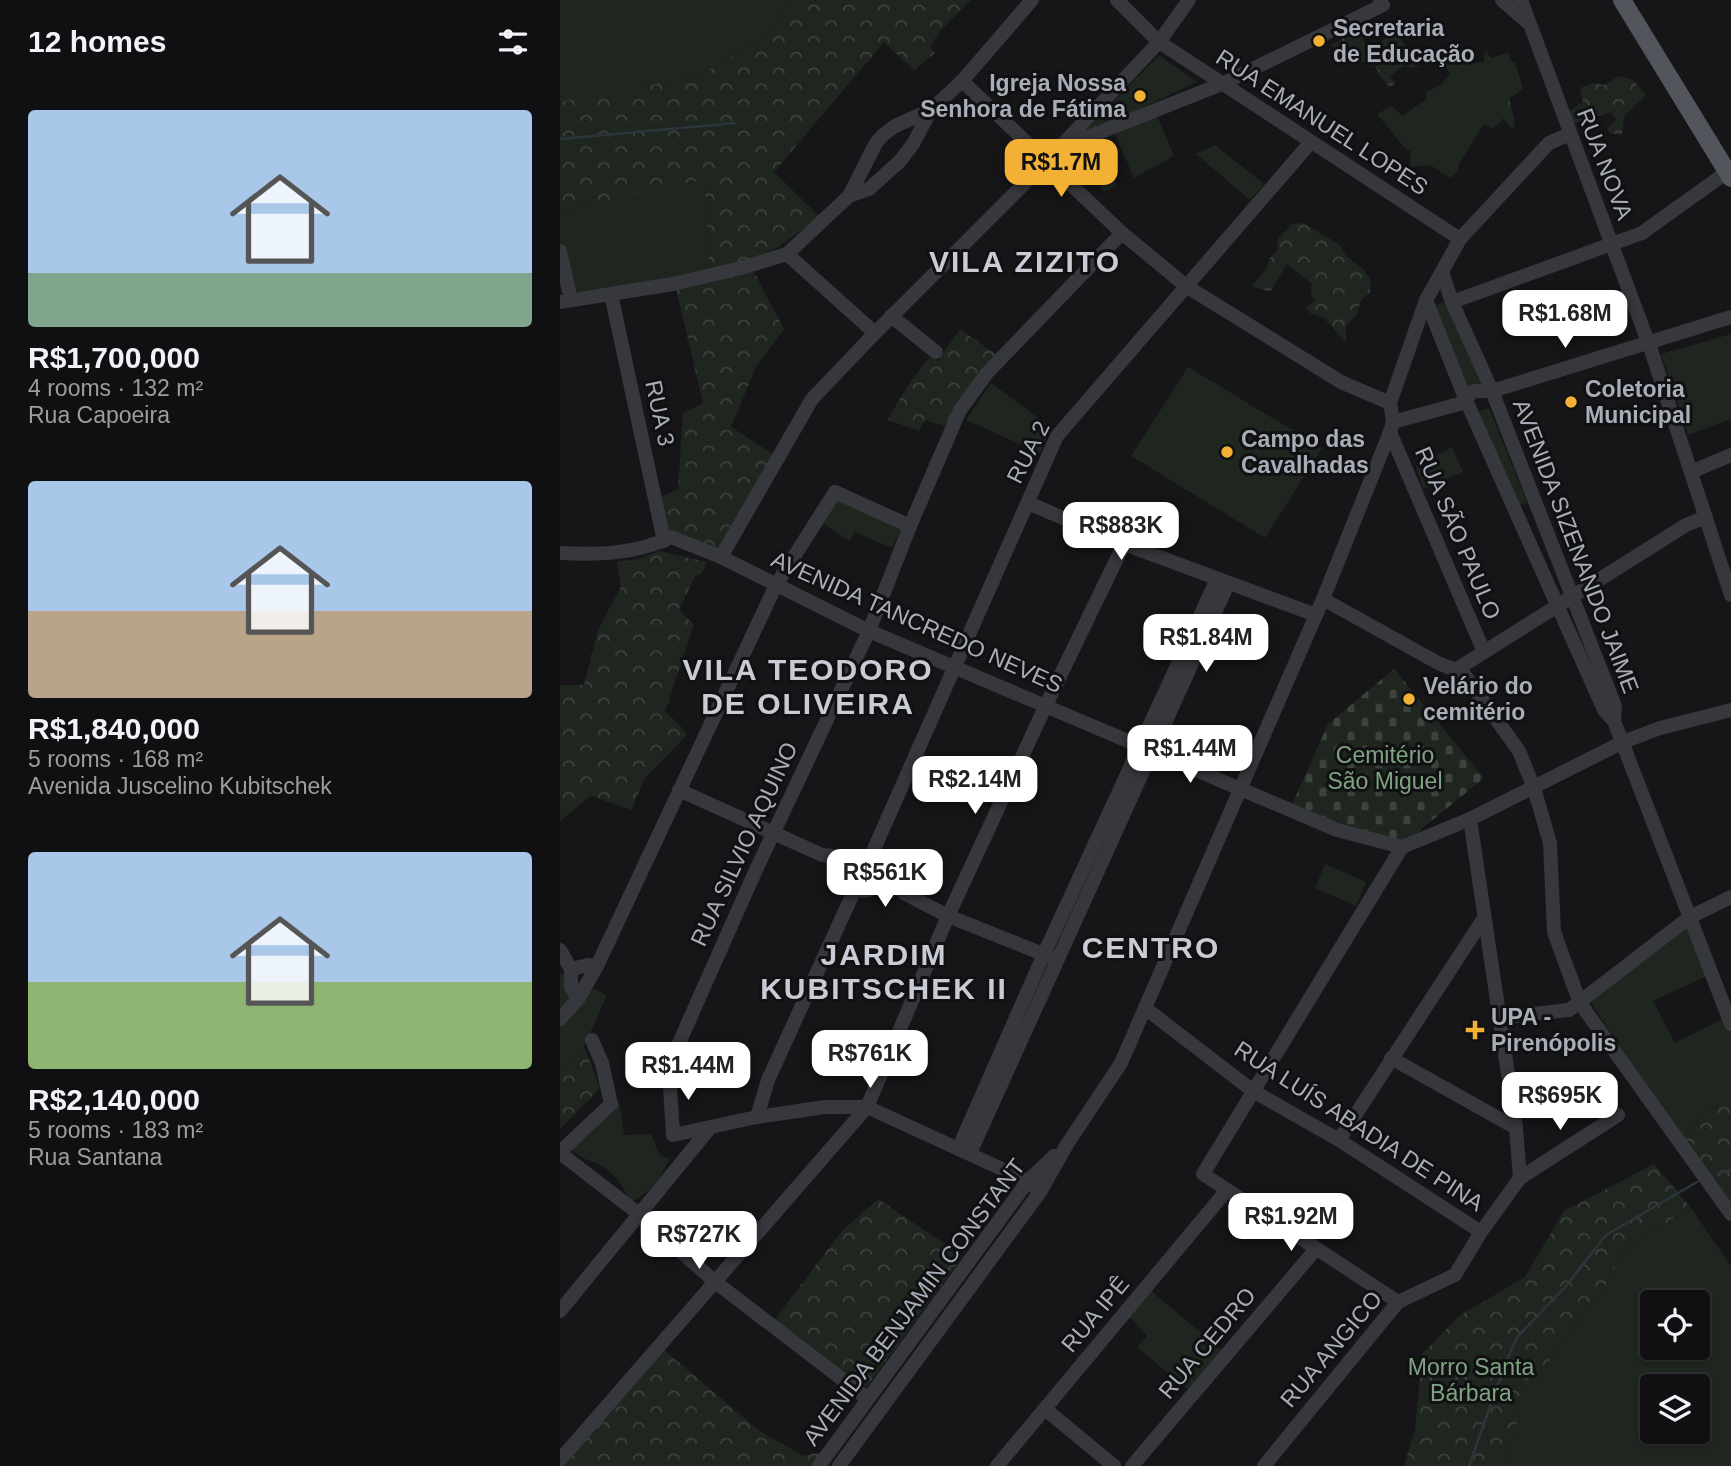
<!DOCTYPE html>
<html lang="en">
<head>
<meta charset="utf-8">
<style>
  :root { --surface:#101012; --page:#19191b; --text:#f1f3f6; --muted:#9c9d9f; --line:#303032; --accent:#f2b134 }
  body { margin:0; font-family:Arial,sans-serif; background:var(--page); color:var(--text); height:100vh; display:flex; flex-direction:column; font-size:26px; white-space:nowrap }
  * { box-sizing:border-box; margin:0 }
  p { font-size:23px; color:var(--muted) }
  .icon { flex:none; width:38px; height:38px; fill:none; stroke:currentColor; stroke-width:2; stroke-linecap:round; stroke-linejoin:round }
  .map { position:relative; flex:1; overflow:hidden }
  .drawer { display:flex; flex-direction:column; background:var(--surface); width:560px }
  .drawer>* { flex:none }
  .tools { position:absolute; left:1080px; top:1290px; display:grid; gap:14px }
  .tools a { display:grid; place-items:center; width:70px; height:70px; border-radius:7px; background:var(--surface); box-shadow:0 2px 5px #0004,0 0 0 2px var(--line); font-size:35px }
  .price { position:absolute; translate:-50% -60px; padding:0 16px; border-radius:14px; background:#fff; color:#222; font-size:23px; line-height:46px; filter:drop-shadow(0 2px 4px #0008) }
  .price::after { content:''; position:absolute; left:50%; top:42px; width:21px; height:16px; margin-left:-10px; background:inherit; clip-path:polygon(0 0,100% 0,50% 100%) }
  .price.current { background:var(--accent); color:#111 }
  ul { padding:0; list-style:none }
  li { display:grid; align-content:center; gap:14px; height:371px; padding:0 28px }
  li span { display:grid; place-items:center; height:217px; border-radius:7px; color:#555 }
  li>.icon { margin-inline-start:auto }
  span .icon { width:126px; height:126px; fill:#fffc; stroke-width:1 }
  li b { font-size:30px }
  h2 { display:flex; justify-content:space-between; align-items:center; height:84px; padding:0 28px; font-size:30px }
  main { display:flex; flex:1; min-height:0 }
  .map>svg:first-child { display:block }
  .green { fill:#1e261f; fill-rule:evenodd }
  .forest { fill:url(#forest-crowns) }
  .cemetery { fill:url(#cemetery-stones) }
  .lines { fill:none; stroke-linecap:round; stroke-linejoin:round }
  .stream { stroke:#2c353c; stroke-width:2.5 }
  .minor { stroke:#37383d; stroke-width:14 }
  .major { stroke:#53555c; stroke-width:18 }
  .poi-dot { fill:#f2b134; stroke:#111113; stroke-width:2.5 }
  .labels { text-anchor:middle; stroke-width:6; stroke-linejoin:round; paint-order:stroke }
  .poi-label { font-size:23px; font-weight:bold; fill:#a8adb8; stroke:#111113; text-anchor:start }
  .street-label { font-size:23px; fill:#a8adb8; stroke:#111113 }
  .park-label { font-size:23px; fill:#7fa381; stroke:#111113 }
  .district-label { font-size:30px; font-weight:bold; letter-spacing:2px; fill:#c9ccd4; stroke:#111113 }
</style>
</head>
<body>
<main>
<section class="drawer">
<h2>12 homes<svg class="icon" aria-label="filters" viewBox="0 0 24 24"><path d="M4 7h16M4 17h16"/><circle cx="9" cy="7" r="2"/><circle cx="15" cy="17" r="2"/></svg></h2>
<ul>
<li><span style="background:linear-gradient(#a9c7e8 75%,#7fa58c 0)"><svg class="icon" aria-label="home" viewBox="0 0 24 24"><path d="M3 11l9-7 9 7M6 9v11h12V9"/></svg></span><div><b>R$1,700,000</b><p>4 rooms · 132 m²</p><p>Rua Capoeira</p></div></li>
<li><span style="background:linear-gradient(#a9c7e8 60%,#b9a48a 0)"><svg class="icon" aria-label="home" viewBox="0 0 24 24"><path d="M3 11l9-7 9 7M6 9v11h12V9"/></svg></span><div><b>R$1,840,000</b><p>5 rooms · 168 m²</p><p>Avenida Juscelino Kubitschek</p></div></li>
<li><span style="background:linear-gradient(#a9c7e8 60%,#8fb573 0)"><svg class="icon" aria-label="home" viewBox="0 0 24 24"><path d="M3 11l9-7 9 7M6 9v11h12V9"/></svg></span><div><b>R$2,140,000</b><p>5 rooms · 183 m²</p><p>Rua Santana</p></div></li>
</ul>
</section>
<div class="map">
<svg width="1171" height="1466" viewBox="0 0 1171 1466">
  <defs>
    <pattern id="forest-crowns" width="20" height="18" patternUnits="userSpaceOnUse" patternTransform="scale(1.75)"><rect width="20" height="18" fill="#1e261f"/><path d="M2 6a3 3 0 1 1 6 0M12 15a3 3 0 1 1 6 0" fill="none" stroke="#3c433d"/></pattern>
    <pattern id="cemetery-stones" width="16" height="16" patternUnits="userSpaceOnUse" patternTransform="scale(1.75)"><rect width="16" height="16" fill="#1e261f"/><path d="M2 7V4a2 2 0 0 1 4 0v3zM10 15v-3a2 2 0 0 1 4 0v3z" fill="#3c433d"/></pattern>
  </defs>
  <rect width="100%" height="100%" fill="#161618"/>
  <g class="green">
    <polygon points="0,0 230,0 212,31 141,75 2,102 0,102"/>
    <polygon points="925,51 932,58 948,52 951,61 955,62 963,89 935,108 943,120 932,129 924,124 899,164 898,171 891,178 870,165 850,167 851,152 843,146 817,114 832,106 842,116 867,99 865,93 880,85 890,75 883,59 897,52 903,56 903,64 924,62"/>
    <polygon points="599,55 637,82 518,138"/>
    <polygon points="596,114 614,156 574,178 554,132"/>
    <polygon points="539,138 557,186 543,192 524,145"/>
    <polygon points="655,145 704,184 690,200 636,154"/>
    <polygon points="144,178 150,273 10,297 0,242 0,212"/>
    <polygon points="885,302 921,384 907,390 873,306"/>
    <polygon points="1171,334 1171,419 1128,435 1101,354"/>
    <polygon points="628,367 762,448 705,538 571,456"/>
    <polygon points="431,383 492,428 480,453 406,420"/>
    <polygon points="929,408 967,502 958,506 917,412"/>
    <polygon points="892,447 903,472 863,489 856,466"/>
    <polygon points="277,497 342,528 332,548 294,532 290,541 262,523"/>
    <polygon points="765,864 806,882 796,906 755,888"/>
    <polygon points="1130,922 1149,975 1093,1001 1115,1043 1165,1018 1171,1032 1171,1103 1151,1108 1121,1139 1030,1001"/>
    <polygon points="0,973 47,995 24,1047 0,1075"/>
    <path d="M59,1101L64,1135L91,1134L99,1154L109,1159C102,1178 89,1194 71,1202C64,1188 56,1175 42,1166C30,1159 25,1162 12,1150L37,1127Z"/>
    <path d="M1131,1208L1171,1266V1466H942L948,1453L958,1421L959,1396L987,1365L1005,1336L1022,1318L1042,1292L1061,1255L1070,1245ZM1092,1302H1138V1348H1092ZM1092,1386H1138V1432H1092Z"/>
    <polygon points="590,1290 664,1352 632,1393 577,1347 587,1336 569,1316"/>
  </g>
  <g class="forest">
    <polygon points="230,0 411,0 382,29 370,46 375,53 354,70 324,42 214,172 260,217 218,247 181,267 150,273 144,179 0,212 0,102 141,75 212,31"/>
    <polygon points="804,26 813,29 802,39 810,49 836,32 859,66 853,68 845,65 829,77 836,83 830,87 822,79 813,62 797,62 790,55 779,55 771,45"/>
    <polygon points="1058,76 1072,79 1086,95 1064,116 1062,135 1050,133 1047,128 1056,120 1051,112 1010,125 1004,115 1023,102 1020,88 1033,83 1045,85"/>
    <polygon points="949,97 955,124 952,129 934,108"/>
    <polygon points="743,223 780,245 786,256 803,269 811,280 810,292 801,300 797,314 786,326 786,343 764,318 750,313 746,307 755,302 751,294 752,284 727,264 710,292 691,286 707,269 709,259 717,251 718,239 732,224"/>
    <polygon points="193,270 224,329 196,367 171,427 215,455 161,551 106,534 99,497 118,490 123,413 143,403 116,288"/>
    <path d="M400,329L437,355L401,397L385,426L365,420L359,431L328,420C340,397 353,376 371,356L378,361Z"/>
    <polygon points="99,551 147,562 141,574 135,576 119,610 134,625 105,712 119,724 127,735 84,779 72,810 31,796 0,821 0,685 24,685 38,630 61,587 57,562 79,559"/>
    <polygon points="24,1047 40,1088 0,1129 0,1075"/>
    <polygon points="1171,1103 1171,1210 1121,1139 1151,1108"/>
    <polygon points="1094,1164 1131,1208 1070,1245 1061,1255 1042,1292 1022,1318 1005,1336 987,1365 959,1396 958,1421 948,1453 942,1466 844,1466 855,1430 862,1354 899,1316 965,1277 1004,1211"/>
    <polygon points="318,1199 403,1256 306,1388 258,1354 215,1319 281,1232"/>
    <polygon points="102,1348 197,1429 243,1456 262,1452 252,1466 1,1466"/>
  </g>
  <polygon class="cemetery" points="834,669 924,778 843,844 778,828 731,807 768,724"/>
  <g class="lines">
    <g class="stream">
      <polyline points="0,139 175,123"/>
      <polyline points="1158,1174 1171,1170"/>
      <polyline points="909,1466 945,1364 957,1337 1006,1286 1046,1235 1137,1182"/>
    </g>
    <g class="minor">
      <polyline points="557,0 599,42 900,239"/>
      <polyline points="942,0 967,22"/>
      <polyline points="961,0 1091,350 1171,595"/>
      <polyline points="402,81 562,233 626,286 781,382 830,403"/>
      <polyline points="505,146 662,84 823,5 820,0"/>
      <polyline points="289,196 309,189 340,161 353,144 371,110 402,81 472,0"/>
      <polyline points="0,251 11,300"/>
      <polyline points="227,254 315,333"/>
      <polyline points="882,272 892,302 932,391 1055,706 1054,721 1171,1024"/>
      <polyline points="51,294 104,541"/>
      <polyline points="866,300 905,398 1044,710 1054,721"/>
      <polyline points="0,302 113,284 181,268 227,254 289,196 316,143 323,135 335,126 371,110"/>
      <polyline points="892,302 1082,233 1167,172"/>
      <polyline points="331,316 376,352"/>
      <polyline points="833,422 899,404 914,391 932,391 1171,317"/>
      <polyline points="830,432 924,652"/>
      <polyline points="1131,472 1171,455"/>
      <polyline points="468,503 564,544 756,615"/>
      <path d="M0,553C38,555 77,554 111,537L161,557L309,631L777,830L842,847"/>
      <polyline points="161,557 252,399 315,333 487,161 599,42 629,0"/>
      <polyline points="763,599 878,663 903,673 959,751 974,788 990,843 994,932 1020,1003 1171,1214"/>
      <polyline points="897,669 1126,525 1146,517"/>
      <polyline points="119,790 262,855 297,858"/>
      <polyline points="910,819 956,1128 960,1178"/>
      <polyline points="842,847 910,819 1063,742 1100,728 1171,710"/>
      <circle cx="303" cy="874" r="17"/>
      <polyline points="310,858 497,436 751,142"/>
      <polyline points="318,866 344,893 388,916 493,958"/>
      <polyline points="0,950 11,969 28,965 37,966"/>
      <polyline points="11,969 11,987 18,999"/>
      <polyline points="585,1008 693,1091 779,1140 921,1232"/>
      <polyline points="938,1018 1009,1010 1130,917 1171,897"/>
      <polyline points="0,1019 18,999 37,966 216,585 275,492 350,526"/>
      <polyline points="831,1058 956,1128"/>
      <polyline points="197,1117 208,1080 295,889"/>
      <polyline points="779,1140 924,918"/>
      <polyline points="399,1147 484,954 657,579"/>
      <polyline points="0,1152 51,1104 42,1063 32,1040"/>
      <polyline points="0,1153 79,1214 154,1281 308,1399"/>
      <polyline points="410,1153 668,584"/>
      <polyline points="480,1192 468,1181 307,1107 265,1107 197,1117 113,1135 109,1071 111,1061 195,872 309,631 350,526 400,410 427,373 562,233"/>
      <polyline points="838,1302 643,1174 842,847"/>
      <polyline points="0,1311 149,1129"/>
      <polyline points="485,1409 554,1466"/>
      <polyline points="0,1460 307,1107 388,916 486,705 564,544"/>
      <polyline points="259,1466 468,1181 494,1156"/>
      <polyline points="279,1466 480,1192 506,1146 561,1063 763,599 830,432 833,422 830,403 866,300 900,239 989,143 1010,134"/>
      <polyline points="437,1466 667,1190"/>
      <polyline points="572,1466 756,1249"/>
      <polyline points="704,1466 838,1302 895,1275 921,1232 960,1178 1058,1115"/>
    </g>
    <polyline class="major" points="1062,0 1171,178"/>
  </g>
  <g class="poi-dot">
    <circle cx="759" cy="41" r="7"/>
    <circle cx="580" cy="96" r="7"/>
    <circle cx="1011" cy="402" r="7"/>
    <circle cx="667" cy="452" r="7"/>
    <circle cx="849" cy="699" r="7"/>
    <path d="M911.5 1019.5h7v7h7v7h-7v7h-7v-7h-7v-7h7z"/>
  </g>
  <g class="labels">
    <g class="poi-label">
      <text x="773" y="36">Secretaria<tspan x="773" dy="26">de Educação</tspan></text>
      <text x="566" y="91" text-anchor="end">Igreja Nossa<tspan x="566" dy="26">Senhora de Fátima</tspan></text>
      <text x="1025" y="397">Coletoria<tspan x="1025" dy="26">Municipal</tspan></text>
      <text x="681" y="447">Campo das<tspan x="681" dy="26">Cavalhadas</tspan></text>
      <text x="863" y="694">Velário do<tspan x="863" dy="26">cemitério</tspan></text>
      <text x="931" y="1025">UPA -<tspan x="931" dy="26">Pirenópolis</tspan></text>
    </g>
    <g class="street-label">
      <text transform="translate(762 122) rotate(33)" y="8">RUA EMANUEL LOPES</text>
      <text transform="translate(1045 164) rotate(69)" y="8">RUA NOVA</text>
      <text transform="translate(100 413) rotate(78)" y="8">RUA 3</text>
      <text transform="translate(468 452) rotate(-63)" y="8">RUA 2</text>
      <text transform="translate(898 533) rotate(67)" y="8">RUA SÃO PAULO</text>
      <text transform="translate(1016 546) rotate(69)" y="8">AVENIDA SIZENANDO JAIME</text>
      <text transform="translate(357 622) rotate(24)" y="8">AVENIDA TANCREDO NEVES</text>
      <text transform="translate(184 844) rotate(-65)" y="8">RUA SILVIO AQUINO</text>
      <text transform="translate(799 1126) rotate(33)" y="8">RUA LUÍS ABADIA DE PINA</text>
      <text transform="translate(354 1302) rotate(-53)" y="8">AVENIDA BENJAMIN CONSTANT</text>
      <text transform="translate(535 1314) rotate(-50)" y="8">RUA IPÊ</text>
      <text transform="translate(647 1343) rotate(-50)" y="8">RUA CEDRO</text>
      <text transform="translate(771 1349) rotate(-50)" y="8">RUA ANGICO</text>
    </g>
    <g class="park-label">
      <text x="825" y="763">Cemitério<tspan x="825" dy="26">São Miguel</tspan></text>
      <text x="911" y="1375">Morro Santa<tspan x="911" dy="26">Bárbara</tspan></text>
    </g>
    <g class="district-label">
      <text x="465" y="272">VILA ZIZITO</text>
      <text x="248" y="680">VILA TEODORO<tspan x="248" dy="34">DE OLIVEIRA</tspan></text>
      <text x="591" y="958">CENTRO</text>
      <text x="324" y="965">JARDIM<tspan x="324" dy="34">KUBITSCHEK II</tspan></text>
    </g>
  </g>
</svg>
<div class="tools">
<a><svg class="icon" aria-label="locate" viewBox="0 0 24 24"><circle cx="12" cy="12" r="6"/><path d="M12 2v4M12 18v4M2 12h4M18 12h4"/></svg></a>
<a><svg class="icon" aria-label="layers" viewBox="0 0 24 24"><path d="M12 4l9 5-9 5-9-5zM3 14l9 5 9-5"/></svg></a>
</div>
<b class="price current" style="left:501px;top:199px">R$1.7M</b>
<b class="price" style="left:1005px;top:350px">R$1.68M</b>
<b class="price" style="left:561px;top:562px">R$883K</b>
<b class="price" style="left:646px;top:674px">R$1.84M</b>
<b class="price" style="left:630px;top:785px">R$1.44M</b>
<b class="price" style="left:415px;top:816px">R$2.14M</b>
<b class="price" style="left:325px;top:909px">R$561K</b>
<b class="price" style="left:310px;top:1090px">R$761K</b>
<b class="price" style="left:128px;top:1102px">R$1.44M</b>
<b class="price" style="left:1000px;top:1132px">R$695K</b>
<b class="price" style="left:731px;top:1253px">R$1.92M</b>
<b class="price" style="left:139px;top:1271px">R$727K</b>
</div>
</main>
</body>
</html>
